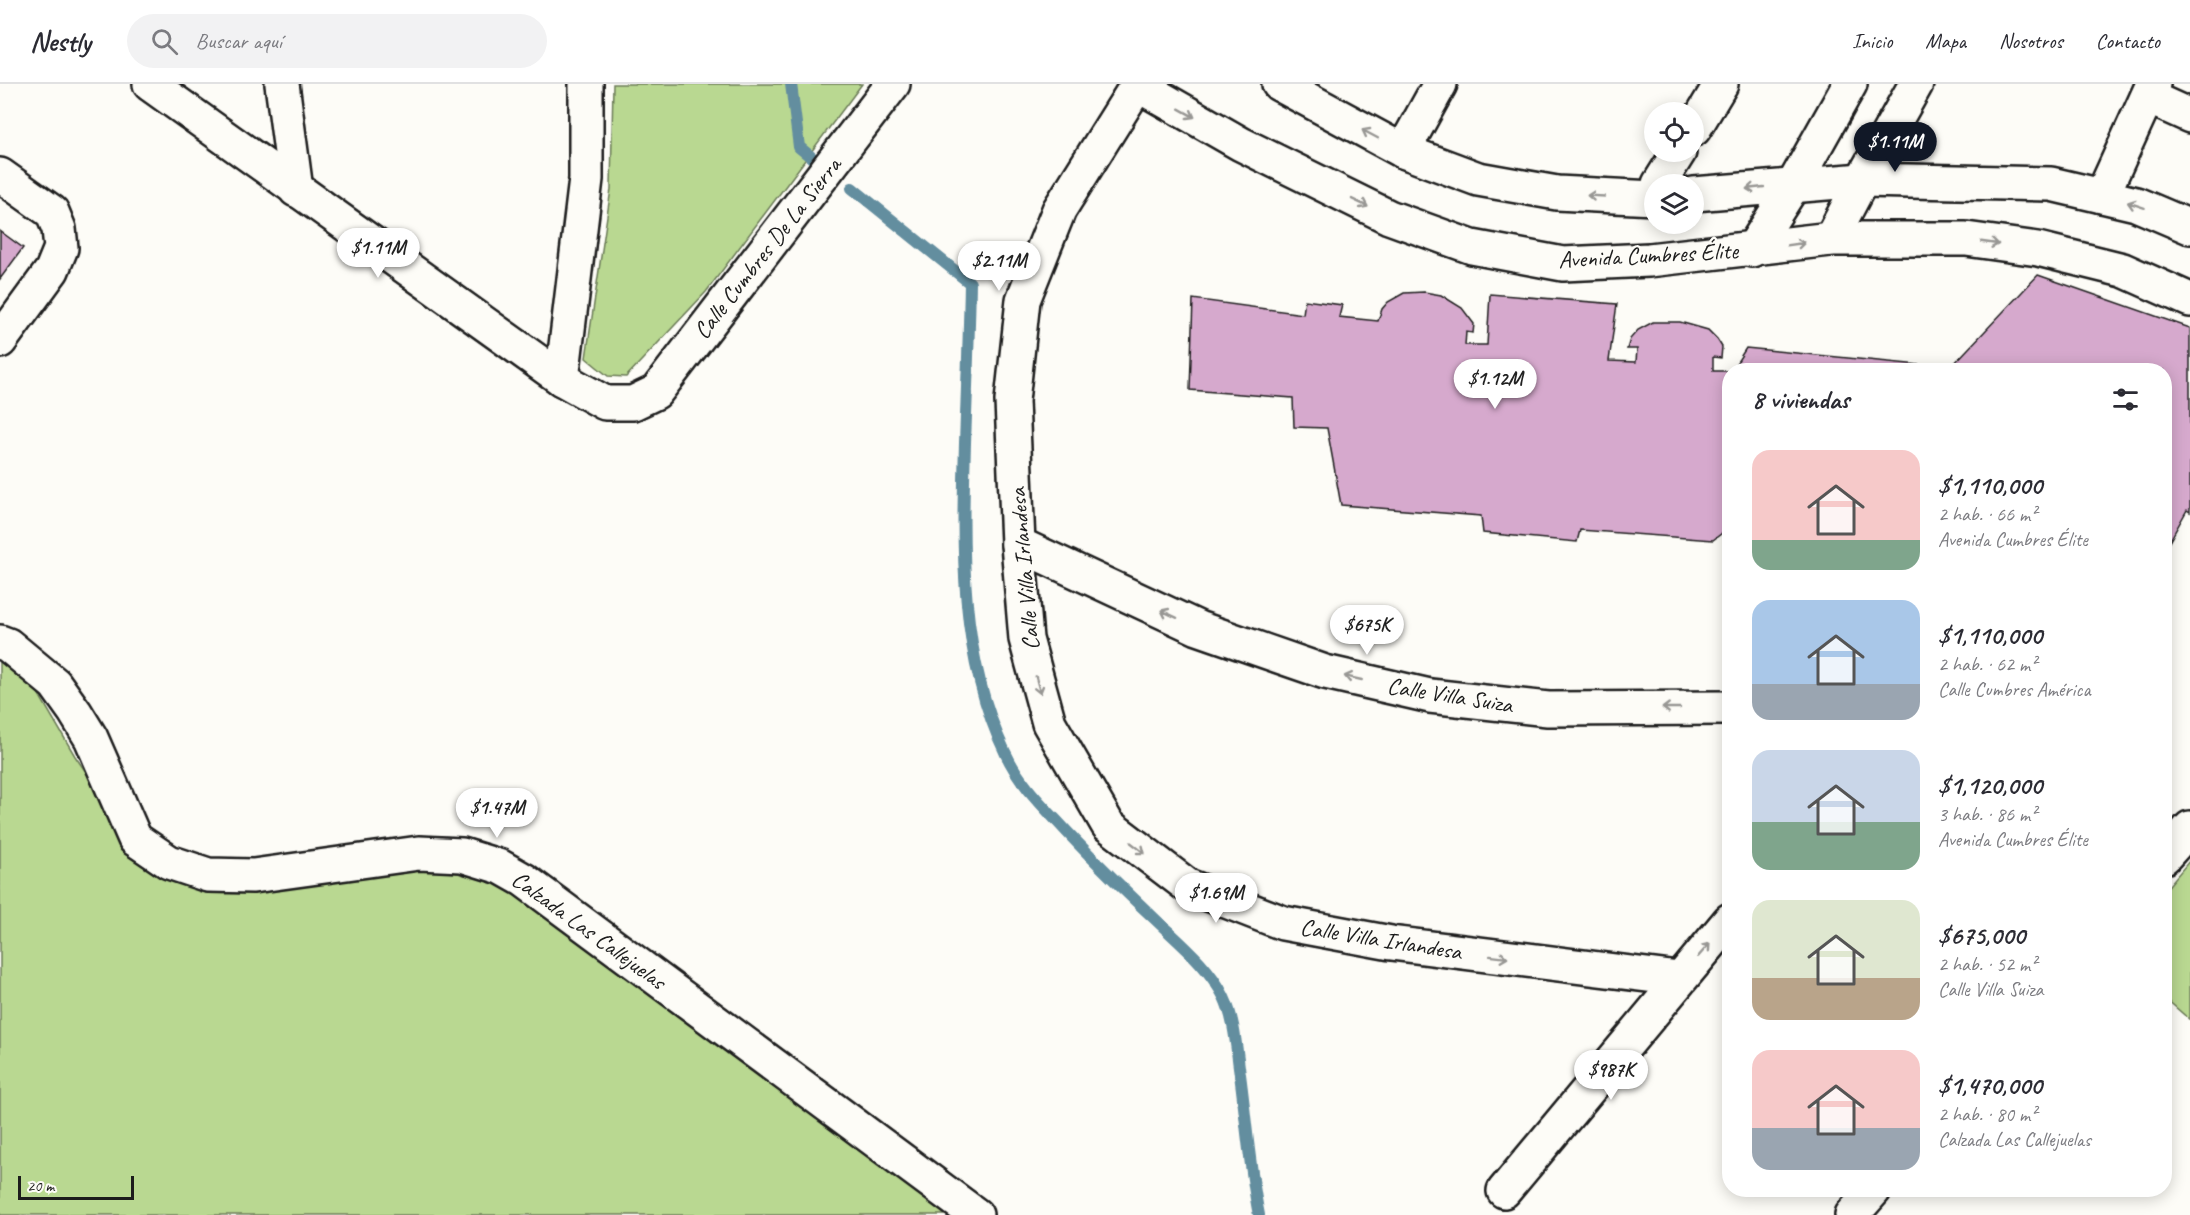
<!DOCTYPE html>
<html lang="es">
<head>
<meta charset="utf-8">
<style>
  :root { --surface:#fff; --page:#f2f2f3; --text:#2b2b33; --muted:#7c7c81; --line:#e1e1e2; --accent:#111827 }
  body { margin:0; font-family:Caveat,sans-serif; background:var(--page); color:var(--text); height:100vh; display:flex; flex-direction:column; font-size:22px; white-space:nowrap }
  * { box-sizing:border-box; margin:0 }
  p { font-size:20px; color:var(--muted) }
  .icon { flex:none; width:33px; height:33px; fill:none; stroke:currentColor; stroke-width:2; stroke-linecap:round; stroke-linejoin:round }
  .map { position:relative; flex:1; overflow:hidden }
  .side { position:absolute; left:1722px; top:279px; width:450px; height:834px; display:flex; flex-direction:column; background:var(--surface); border-radius:24px; box-shadow:0 3px 15px #0003 }
  .side>* { flex:none }
  .fabs { position:absolute; left:1644px; top:18px; display:grid; gap:12px }
  .fabs a { display:grid; place-items:center; width:60px; height:60px; border-radius:50%; background:var(--surface); box-shadow:0 3px 15px #0003; font-size:30px }
  .scale { position:absolute; left:18px; bottom:15px; width:116px; box-sizing:border-box; padding-left:6px; border:3px solid #1c1c1c; border-top:0; font-size:16px; line-height:21px; white-space:nowrap; color:#1c1c1c; -webkit-text-stroke:4px #fdfcf7; paint-order:stroke }
  .price { position:absolute; translate:-50% -51px; padding:0 14px; border-radius:21px; background:#fff; color:#222; font-size:20px; line-height:39px; filter:drop-shadow(0 2px 3px #0008) }
  .price::after { content:''; position:absolute; left:50%; top:36px; width:18px; height:14px; margin-left:-9px; background:inherit; clip-path:polygon(0 0,100% 0,50% 100%) }
  .price.active { background:var(--accent); color:#fff }
  ul { padding:0; list-style:none }
  li { display:flex; align-items:center; gap:18px; height:150px; padding:0 30px }
  li span { display:grid; place-items:center; flex:none; width:168px; height:120px; border-radius:18px; color:#555 }
  li>.icon { margin-inline-start:auto }
  span .icon { width:72px; height:72px; fill:#fffc; stroke-width:1 }
  li b { font-size:26px }
  h2 { display:flex; justify-content:space-between; align-items:center; height:72px; padding:0 30px; font-size:26px }
  header { display:flex; align-items:center; gap:36px; box-sizing:border-box; height:84px; padding:0 30px; background:var(--surface); border-bottom:2px solid var(--line) }
  header strong { font-size:28px }
  nav { display:flex; gap:33px; margin-inline-start:auto; font-size:21px }
  .search { width:420px; height:54px; background:var(--page); display:flex; align-items:center; gap:15px; box-sizing:border-box; padding:0 21px; border-radius:33px; color:var(--muted); font-size:22px }
  .map>svg:first-child { display:block }
  .green { fill:#b9d891; stroke:#6a7a56; stroke-width:1.5 }
  .lines { fill:none; stroke-linecap:round; stroke-linejoin:round }
  .stream { stroke:#648e9f; stroke-width:12 }
  .building { fill:#d6a9cd; stroke:#1c1c1c; stroke-width:1.5 }
  .minor-casing { stroke:#1c1c1c; stroke-width:38 }
  .minor { stroke:#fdfcf7; stroke-width:33 }
  .oneway { stroke:#989794 }
  .labels { text-anchor:middle; stroke-width:4.5; stroke-linejoin:round; paint-order:stroke }
  .street-label { font-size:24px; fill:#1c1c1c; stroke:#fdfcf7 }
</style>
</head>
<body>
<header>
<strong>Nestly</strong>
<div class="search"><svg class="icon" aria-label="search" viewBox="0 0 24 24"><circle cx="10" cy="10" r="6"/><path d="M15 15l6 6"/></svg>Buscar aquí</div>
<nav><a>Inicio</a><a>Mapa</a><a>Nosotros</a><a>Contacto</a></nav>
</header>
<div class="map">
<svg width="2190" height="1131" viewBox="0 0 2190 1131">
  <rect width="100%" height="100%" fill="#fdfcf7"/>
  <filter id="ink" filterUnits="userSpaceOnUse"><feTurbulence type="fractalNoise" baseFrequency=".0167" numOctaves="2"/><feDisplacementMap in="SourceGraphic" scale="12" xChannelSelector="R" yChannelSelector="G"/><feConvolveMatrix kernelMatrix="1 2 1 2 8 2 1 2 1" color-interpolation-filters="sRGB"/></filter>
  <g filter="url(#ink)">
    <g class="green">
      <polygon points="613,0 862,0 706,208 626,293 608,292 586,274 611,105"/>
      <polygon points="0,565 17,573 75,672 133,757 174,788 408,782 516,797 969,1131 0,1131"/>
      <polygon points="2190,776 2190,936 2165,914 2165,806"/>
    </g>
    <g class="lines">
      <g class="stream">
        <polyline points="791,0 799,63 816,77"/>
        <path d="M852,104L970,199C969,252 967,305 965,359C962,461 959,573 1005,668C1017,695 1037,716 1057,737C1089,772 1122,804 1156,836C1180,859 1209,882 1224,913C1234,934 1236,960 1239,983C1246,1032 1249,1082 1259,1131"/>
      </g>
    </g>
    <g class="building">
      <polygon points="0,147 23,164 0,195"/>
      <polygon points="2038,191 2190,244 2190,428 2187,426 2164,467 2164,286 1732,286 1746,264 1950,284"/>
      <polygon points="1424,208 1441,211 1462,224 1474,240 1473,249 1466,248 1465,261 1487,261 1490,210 1617,220 1609,277 1636,278 1637,265 1627,265 1630,255 1638,246 1653,238 1680,238 1708,246 1717,255 1722,263 1721,274 1713,273 1713,287 1730,287 1730,443 1713,456 1580,446 1577,458 1483,449 1481,432 1341,421 1327,344 1294,343 1293,314 1190,306 1193,215 1303,230 1305,216 1342,221 1339,233 1378,237 1382,225 1388,218 1404,209"/>
    </g>
    <g class="lines">
      <g class="minor-casing">
        <g id="minor">
          <polyline points="150,0 562,295 605,319 633,319 656,308 893,0"/>
          <polyline points="282,0 296,106"/>
          <polyline points="1136,0 1241,60 1389,133 1472,163 1563,180 1649,176 1831,155 1966,155 2038,165 2123,186 2190,216"/>
          <polyline points="1138,0 1059,126 1023,216 1012,317 1018,460 1026,555 1049,639 1108,741 1188,802 1283,839 1391,859 1679,895"/>
          <polyline points="1279,0 1403,67 1478,95 1557,109 1654,114"/>
          <polyline points="2148,13 2190,32"/>
          <polyline points="1694,45 1721,0"/>
          <polyline points="1403,67 1440,0"/>
          <polyline points="0,91 52,128 59,145 61,164 52,186 0,257"/>
          <polyline points="1659,100 1679,68"/>
          <polyline points="1694,110 1862,96 2051,100 2136,120 2190,143"/>
          <polyline points="2102,112 2153,0"/>
          <polyline points="1831,155 1862,96 1916,0"/>
          <polyline points="1752,166 1794,100 1850,0"/>
          <polyline points="562,295 586,95 586,0"/>
          <polyline points="1018,460 1198,544 1325,588 1430,612 1548,625 1730,624"/>
          <polyline points="0,558 8,561 55,600 75,628 91,654 135,755 169,778 208,791 253,792 419,769 462,771 501,783 524,796 976,1131"/>
          <polyline points="2164,773 2190,744"/>
          <polyline points="1504,1107 1730,836"/>
          <polyline points="1852,1131 1874,1106"/>
        </g>
      </g>
      <use href="#minor" class="minor"/>
    </g>
    <defs><path id="oneway-shaft" d="M-6 0H5M1.5-3L5.5 0L1.5 3" fill="none" stroke-width="1.6" stroke-linecap="round" stroke-linejoin="round" transform="scale(1.5)"/></defs>
    <g class="oneway">
      <use href="#oneway-shaft" transform="translate(1187 29) rotate(29)"/>
      <use href="#oneway-shaft" transform="translate(1370 50) rotate(-152)"/>
      <use href="#oneway-shaft" transform="translate(1755 104) rotate(174)"/>
      <use href="#oneway-shaft" transform="translate(1596 112) rotate(-177)"/>
      <use href="#oneway-shaft" transform="translate(1360 119) rotate(26)"/>
      <use href="#oneway-shaft" transform="translate(2136 121) rotate(-162)"/>
      <use href="#oneway-shaft" transform="translate(1990 159) rotate(8)"/>
      <use href="#oneway-shaft" transform="translate(1796 160) rotate(-8)"/>
      <use href="#oneway-shaft" transform="translate(1169 530) rotate(-155)"/>
      <use href="#oneway-shaft" transform="translate(1353 594) rotate(-167)"/>
      <use href="#oneway-shaft" transform="translate(1038 601) rotate(75)"/>
      <use href="#oneway-shaft" transform="translate(1671 624) rotate(180)"/>
      <use href="#oneway-shaft" transform="translate(1138 764) rotate(38)"/>
      <use href="#oneway-shaft" transform="translate(1704 866) rotate(-49)"/>
      <use href="#oneway-shaft" transform="translate(1499 873) rotate(7)"/>
    </g>
  </g>
  <g class="labels">
    <g class="street-label">
      <text transform="translate(767 164) rotate(-52)" y="8">Calle Cumbres De La Sierra</text>
      <text transform="translate(1648 171) rotate(-3)" y="8">Avenida Cumbres Élite</text>
      <text transform="translate(1024 485) rotate(-95)" y="8">Calle Villa Irlandesa</text>
      <text transform="translate(1450 611) rotate(9)" y="8">Calle Villa Suiza</text>
      <text transform="translate(589 846) rotate(36)" y="8">Calzada Las Callejuelas</text>
      <text transform="translate(1381 855) rotate(9)" y="8">Calle Villa Irlandesa</text>
    </g>
  </g>
</svg>
<div class="fabs">
<a><svg class="icon" aria-label="locate" viewBox="0 0 24 24"><circle cx="12" cy="12" r="6"/><path d="M12 2v4M12 18v4M2 12h4M18 12h4"/></svg></a>
<a><svg class="icon" aria-label="layers" viewBox="0 0 24 24"><path d="M12 4l9 5-9 5-9-5zM3 14l9 5 9-5"/></svg></a>
</div>
<div class="scale">20 m</div>
<b class="price active" style="left:1895px;top:89px">$1.11M</b>
<b class="price" style="left:378px;top:195px">$1.11M</b>
<b class="price" style="left:999px;top:208px">$2.11M</b>
<b class="price" style="left:1495px;top:326px">$1.12M</b>
<b class="price" style="left:1367px;top:572px">$675K</b>
<b class="price" style="left:497px;top:755px">$1.47M</b>
<b class="price" style="left:1216px;top:840px">$1.69M</b>
<b class="price" style="left:1611px;top:1017px">$987K</b>
<section class="side">
<h2>8 viviendas<svg class="icon" aria-label="filters" viewBox="0 0 24 24"><path d="M4 7h16M4 17h16"/><circle cx="9" cy="7" r="2"/><circle cx="15" cy="17" r="2"/></svg></h2>
<ul>
<li><span style="background:linear-gradient(#f6c9c9 75%,#7fa58c 0)"><svg class="icon" aria-label="home" viewBox="0 0 24 24"><path d="M3 11l9-7 9 7M6 9v11h12V9"/></svg></span><div><b>$1,110,000</b><p>2 hab. · 66 m²</p><p>Avenida Cumbres Élite</p></div></li>
<li><span style="background:linear-gradient(#a9c7e8 70%,#9aa5b1 0)"><svg class="icon" aria-label="home" viewBox="0 0 24 24"><path d="M3 11l9-7 9 7M6 9v11h12V9"/></svg></span><div><b>$1,110,000</b><p>2 hab. · 62 m²</p><p>Calle Cumbres América</p></div></li>
<li><span style="background:linear-gradient(#c9d6e8 60%,#7fa58c 0)"><svg class="icon" aria-label="home" viewBox="0 0 24 24"><path d="M3 11l9-7 9 7M6 9v11h12V9"/></svg></span><div><b>$1,120,000</b><p>3 hab. · 86 m²</p><p>Avenida Cumbres Élite</p></div></li>
<li><span style="background:linear-gradient(#dfe7d0 65%,#b9a48a 0)"><svg class="icon" aria-label="home" viewBox="0 0 24 24"><path d="M3 11l9-7 9 7M6 9v11h12V9"/></svg></span><div><b>$675,000</b><p>2 hab. · 52 m²</p><p>Calle Villa Suiza</p></div></li>
<li><span style="background:linear-gradient(#f6c9c9 65%,#9aa5b1 0)"><svg class="icon" aria-label="home" viewBox="0 0 24 24"><path d="M3 11l9-7 9 7M6 9v11h12V9"/></svg></span><div><b>$1,470,000</b><p>2 hab. · 80 m²</p><p>Calzada Las Callejuelas</p></div></li>
</ul>
</section>
</div>
</body>
</html>
